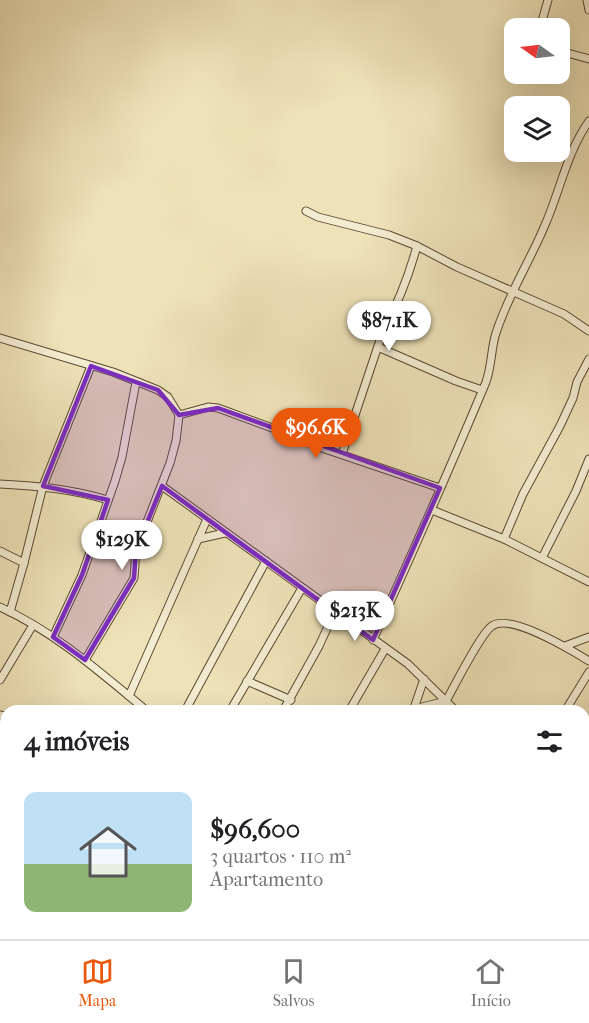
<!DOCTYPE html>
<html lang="pt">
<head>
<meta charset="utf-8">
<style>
  :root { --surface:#fff; --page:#f2f2f2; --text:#202124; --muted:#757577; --line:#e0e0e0; --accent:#ea580c }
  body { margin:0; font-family:"IM FELL French Canon",serif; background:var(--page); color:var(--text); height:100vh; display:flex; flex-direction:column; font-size:22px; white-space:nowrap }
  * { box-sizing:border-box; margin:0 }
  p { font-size:20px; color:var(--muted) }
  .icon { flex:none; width:33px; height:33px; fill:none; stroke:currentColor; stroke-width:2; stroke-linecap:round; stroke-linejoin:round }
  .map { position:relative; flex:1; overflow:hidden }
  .side { position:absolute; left:0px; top:705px; width:590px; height:234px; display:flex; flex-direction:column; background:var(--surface); border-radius:18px 18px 0 0; box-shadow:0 6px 24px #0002 }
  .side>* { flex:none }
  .needle { width:39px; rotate:284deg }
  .fabs { position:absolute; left:504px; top:18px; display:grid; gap:12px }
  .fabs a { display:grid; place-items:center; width:66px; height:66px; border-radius:12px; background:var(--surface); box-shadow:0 6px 24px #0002; font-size:30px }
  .price { position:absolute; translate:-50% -51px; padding:0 14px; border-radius:21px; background:#fff; color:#222; font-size:20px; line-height:39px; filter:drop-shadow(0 2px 3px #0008) }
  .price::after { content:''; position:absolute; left:50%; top:36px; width:18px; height:14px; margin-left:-9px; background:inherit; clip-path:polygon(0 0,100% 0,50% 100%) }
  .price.on { background:var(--accent); color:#fff }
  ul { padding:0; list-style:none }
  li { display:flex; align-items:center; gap:18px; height:150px; padding:0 24px }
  li span { display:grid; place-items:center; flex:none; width:168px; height:120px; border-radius:12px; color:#555 }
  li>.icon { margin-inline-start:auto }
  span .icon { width:72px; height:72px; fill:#fffc; stroke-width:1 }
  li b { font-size:26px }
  h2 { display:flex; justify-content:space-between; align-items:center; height:72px; padding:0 24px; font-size:26px }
  .menu { display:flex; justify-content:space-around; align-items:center; height:84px; border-top:2px solid var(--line); background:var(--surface); font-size:16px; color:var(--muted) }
  .menu a { display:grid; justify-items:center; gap:3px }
  .menu .on { color:var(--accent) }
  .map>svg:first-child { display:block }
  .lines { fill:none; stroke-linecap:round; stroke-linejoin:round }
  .minor-casing { stroke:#5a4931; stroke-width:9 }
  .minor { stroke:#f4ecd1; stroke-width:7 }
  .marked { fill:#7b2cbf; fill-opacity:0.2; stroke:#7b2cbf; stroke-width:4.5; stroke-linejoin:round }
</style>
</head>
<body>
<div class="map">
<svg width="589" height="939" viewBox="0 0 589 939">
  <rect width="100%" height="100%" fill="#eee2b8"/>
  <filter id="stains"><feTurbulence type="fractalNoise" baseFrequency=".00333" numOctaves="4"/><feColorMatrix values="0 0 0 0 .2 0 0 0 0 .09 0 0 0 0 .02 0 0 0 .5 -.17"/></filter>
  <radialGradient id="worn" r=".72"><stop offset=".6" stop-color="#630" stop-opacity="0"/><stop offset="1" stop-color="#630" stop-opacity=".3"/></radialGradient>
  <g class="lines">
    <g class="minor-casing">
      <g id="minor">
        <polyline points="587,0 589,10"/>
        <polyline points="540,28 548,0"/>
        <polyline points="560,51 589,59"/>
        <polyline points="306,211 318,217 389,235 417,246 457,267 564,314 589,331"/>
        <polyline points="0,338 113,372 158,390 168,397 179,415 176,441 170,463 136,550 134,578 85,660"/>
        <polyline points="378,347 456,381 482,390"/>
        <polyline points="179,415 208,407 218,408 294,436 316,446 440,488"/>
        <path d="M342,454L384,328C399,302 409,275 417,246"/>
        <path d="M0,484C38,486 72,489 108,500"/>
        <polyline points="162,486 408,664 456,711"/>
        <polyline points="432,510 504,539 589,582"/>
        <polyline points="198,539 225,533"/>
        <polyline points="504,539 523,494 560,426 573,398 577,382 589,359"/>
        <polyline points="0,551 24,563"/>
        <polyline points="542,558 576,491 589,459"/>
        <path d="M0,607C55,632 101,673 147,711"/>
        <polyline points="10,612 24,563 43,486 91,366"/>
        <polyline points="53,637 82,575 115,481 122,457 136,382"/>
        <path d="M373,640C412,554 450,468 486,382C492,365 491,348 496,333C508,295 530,261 545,225C560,191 567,152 589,121"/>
        <polyline points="565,646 589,637"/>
        <polyline points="0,680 33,625"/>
        <polyline points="247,681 291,700"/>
        <polyline points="129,696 207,519"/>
        <path d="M414,709L446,701C454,687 481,633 492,626C510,613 571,650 589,661"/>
        <polyline points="185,711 266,561"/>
        <polyline points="230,711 302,588"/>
        <polyline points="283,711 319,646 335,611"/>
        <polyline points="349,711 385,649"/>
        <polyline points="413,711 424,679"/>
        <polyline points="565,711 589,672"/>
        <polyline points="0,715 6,716"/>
        <polyline points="584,788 589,791"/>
        <polyline points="0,797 6,798"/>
        <polyline points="584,848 589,838"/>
        <polyline points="0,886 6,888"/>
        <polyline points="54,933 56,939"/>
        <polyline points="439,933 449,939"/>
        <polyline points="185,939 191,933"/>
        <polyline points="250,939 252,933"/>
        <polyline points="292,939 294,933"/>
        <polyline points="341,939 343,933"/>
        <polyline points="415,939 419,933"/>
        <polyline points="468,939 471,933"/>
        <polyline points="529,939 533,933"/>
      </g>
    </g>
    <use href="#minor" class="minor"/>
  </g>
  <path class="marked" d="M91,366L158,390L179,415L218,408L440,488L373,640L162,486L136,550L134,578L85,660L53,637L82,575L108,500L43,486Z"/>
  <rect width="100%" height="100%" filter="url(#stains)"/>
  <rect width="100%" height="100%" fill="url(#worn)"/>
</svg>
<div class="fabs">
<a><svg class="needle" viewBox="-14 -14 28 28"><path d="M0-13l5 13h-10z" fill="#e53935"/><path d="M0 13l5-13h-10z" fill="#757577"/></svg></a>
<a><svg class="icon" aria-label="layers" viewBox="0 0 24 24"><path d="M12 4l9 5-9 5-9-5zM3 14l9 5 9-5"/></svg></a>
</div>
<b class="price" style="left:389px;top:352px">$87.1K</b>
<b class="price on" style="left:316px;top:459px">$96.6K</b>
<b class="price" style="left:122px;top:571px">$129K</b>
<b class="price" style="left:355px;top:642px">$213K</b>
<section class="side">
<h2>4 imóveis<svg class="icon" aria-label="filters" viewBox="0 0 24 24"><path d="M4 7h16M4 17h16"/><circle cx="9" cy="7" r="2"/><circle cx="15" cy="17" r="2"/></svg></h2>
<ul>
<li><span style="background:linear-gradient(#bfe0f5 60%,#8fb573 0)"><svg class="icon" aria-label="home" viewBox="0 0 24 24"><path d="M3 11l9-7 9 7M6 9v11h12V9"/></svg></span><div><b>$96,600</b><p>3 quartos · 110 m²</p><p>Apartamento</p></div></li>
</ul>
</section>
</div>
<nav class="menu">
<a class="on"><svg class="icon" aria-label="map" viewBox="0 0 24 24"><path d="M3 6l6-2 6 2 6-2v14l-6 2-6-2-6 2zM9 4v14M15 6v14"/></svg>Mapa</a>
<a><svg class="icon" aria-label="saved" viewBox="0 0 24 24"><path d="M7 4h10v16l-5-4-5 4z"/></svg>Salvos</a>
<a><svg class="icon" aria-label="home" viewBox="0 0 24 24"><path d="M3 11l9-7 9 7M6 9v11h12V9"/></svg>Início</a>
</nav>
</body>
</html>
